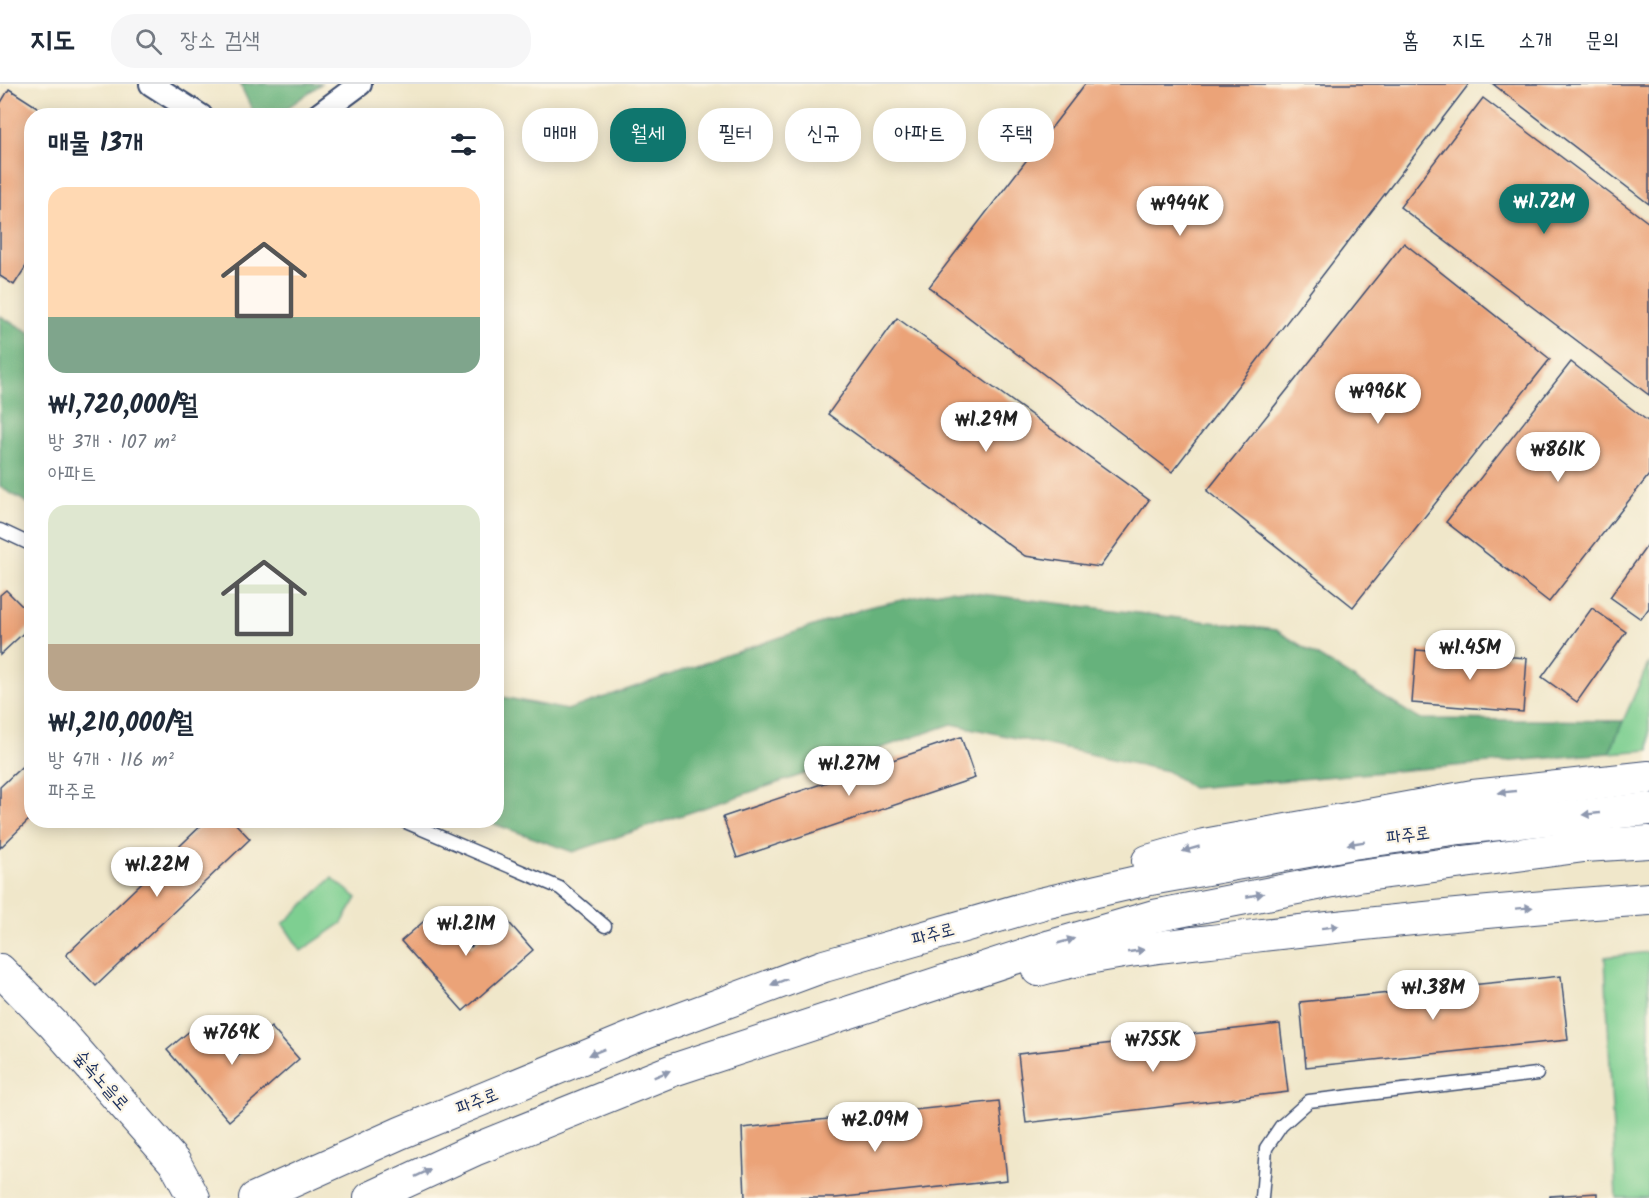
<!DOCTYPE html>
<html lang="ko">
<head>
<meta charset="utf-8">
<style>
  :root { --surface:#fff; --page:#f6f6f7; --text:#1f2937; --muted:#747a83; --line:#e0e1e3; --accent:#0f766e }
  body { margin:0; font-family:Kalam,"Poor Story",sans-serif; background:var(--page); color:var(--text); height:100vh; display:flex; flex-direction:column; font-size:22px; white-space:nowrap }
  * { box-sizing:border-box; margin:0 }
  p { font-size:20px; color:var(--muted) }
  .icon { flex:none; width:33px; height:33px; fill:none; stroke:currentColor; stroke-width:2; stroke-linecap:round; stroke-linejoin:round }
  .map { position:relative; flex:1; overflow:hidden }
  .sheet { position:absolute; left:24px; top:24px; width:480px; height:720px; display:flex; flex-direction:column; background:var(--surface); border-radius:24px; box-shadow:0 3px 15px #0003 }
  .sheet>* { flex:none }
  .banner { position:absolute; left:522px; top:24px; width:570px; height:54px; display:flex; gap:12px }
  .price { position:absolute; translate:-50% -51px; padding:0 14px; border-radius:21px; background:#fff; color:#222; font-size:20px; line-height:39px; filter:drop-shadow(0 2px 3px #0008) }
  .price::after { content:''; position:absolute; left:50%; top:36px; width:18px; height:14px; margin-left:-9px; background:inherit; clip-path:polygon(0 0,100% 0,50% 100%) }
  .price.on { background:var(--accent); color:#fff }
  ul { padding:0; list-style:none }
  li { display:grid; align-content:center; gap:12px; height:318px; padding:0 24px }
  li span { display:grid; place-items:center; height:186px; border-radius:18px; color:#555 }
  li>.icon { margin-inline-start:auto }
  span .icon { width:108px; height:108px; fill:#fffc; stroke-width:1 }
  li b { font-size:26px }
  h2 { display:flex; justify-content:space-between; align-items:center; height:72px; padding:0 24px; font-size:26px }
  .tag { padding:0 21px; border-radius:24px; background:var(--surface); box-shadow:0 3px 15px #0003; font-size:21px; line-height:54px }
  .tag.on { background:var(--accent); color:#fff }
  header { display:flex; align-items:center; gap:36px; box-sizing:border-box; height:84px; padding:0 30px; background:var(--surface); border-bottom:2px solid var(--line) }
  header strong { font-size:28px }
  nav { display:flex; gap:33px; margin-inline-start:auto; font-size:21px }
  .search { width:420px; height:54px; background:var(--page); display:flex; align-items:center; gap:15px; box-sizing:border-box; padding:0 21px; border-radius:24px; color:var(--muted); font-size:22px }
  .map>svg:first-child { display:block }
  .green { fill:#7ecf91; stroke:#4c7f78; stroke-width:1.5 }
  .forest { fill:#66b27b; stroke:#40706c; stroke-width:1.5 }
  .building { fill:#eba378 }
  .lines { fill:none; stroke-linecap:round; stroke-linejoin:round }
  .lane-casing { stroke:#3b4b6e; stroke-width:15 }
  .street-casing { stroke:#3b4b6e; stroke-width:26 }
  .secondary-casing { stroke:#3b4b6e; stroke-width:34 }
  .lane { stroke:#fff; stroke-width:12 }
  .street { stroke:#fff; stroke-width:22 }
  .secondary { stroke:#fff; stroke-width:32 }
  .oneway { fill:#8d97ae }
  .labels { text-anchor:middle; stroke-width:4.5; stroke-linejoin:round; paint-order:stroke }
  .street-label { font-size:18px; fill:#1b2f5e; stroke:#fcf5e5 }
</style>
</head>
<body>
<header>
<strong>지도</strong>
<div class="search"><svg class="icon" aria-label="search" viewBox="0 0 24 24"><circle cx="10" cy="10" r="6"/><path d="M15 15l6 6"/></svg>장소 검색</div>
<nav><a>홈</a><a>지도</a><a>소개</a><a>문의</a></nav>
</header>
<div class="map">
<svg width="1649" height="1114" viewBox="0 0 1649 1114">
  <rect width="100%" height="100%" fill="#fcf5e5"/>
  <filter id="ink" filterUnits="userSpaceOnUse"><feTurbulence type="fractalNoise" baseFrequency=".0167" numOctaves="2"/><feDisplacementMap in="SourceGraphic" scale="12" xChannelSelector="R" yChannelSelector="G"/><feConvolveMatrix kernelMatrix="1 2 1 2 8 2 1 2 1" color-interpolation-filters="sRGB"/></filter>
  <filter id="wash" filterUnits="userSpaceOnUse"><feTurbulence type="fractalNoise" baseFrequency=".008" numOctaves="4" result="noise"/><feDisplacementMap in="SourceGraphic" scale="24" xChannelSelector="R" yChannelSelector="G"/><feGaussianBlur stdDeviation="1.35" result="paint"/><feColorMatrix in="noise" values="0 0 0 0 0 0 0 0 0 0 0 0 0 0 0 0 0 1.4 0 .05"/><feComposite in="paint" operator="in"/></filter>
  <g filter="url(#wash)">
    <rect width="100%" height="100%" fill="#f0e7ca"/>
    <g class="green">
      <polygon points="1649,578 1649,666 1609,669"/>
      <polygon points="332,794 357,814 342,839 301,867 283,840"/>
      <polygon points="1649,868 1649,1114 1616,1114 1605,873"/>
    </g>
    <g class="forest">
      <polygon points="240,0 321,0 277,31 255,32"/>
      <polygon points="0,232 31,249 31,421 0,403"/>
      <polygon points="949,506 1276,546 1419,635 1623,637 1609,669 1192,704 1167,687 952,640 573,768 486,737 496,736 497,612 567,626 869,523"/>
    </g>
    <g id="blocks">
      <g class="building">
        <polygon points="1085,0 1469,0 1172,388 929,203"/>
        <polygon points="1493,0 1649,0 1649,120"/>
        <polygon points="9,5 51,32 32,32 32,173 14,201 0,192 0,20"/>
        <polygon points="1483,14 1649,139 1649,311 1400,123"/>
        <polygon points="1404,159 1550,275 1353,523 1207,407"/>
        <polygon points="897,234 1149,416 1100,483 1025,472 828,330"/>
        <polygon points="1571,278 1649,338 1649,391 1549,518 1446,438"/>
        <polygon points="1649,459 1649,524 1641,535 1610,513"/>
        <polygon points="6,506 32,532 32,541 0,571 0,511"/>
        <polygon points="1592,524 1626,548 1577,618 1542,593"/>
        <polygon points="1416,566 1527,574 1523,628 1412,619"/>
        <polygon points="961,653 975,694 737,774 723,733"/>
        <polygon points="32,673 32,733 0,764 0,703"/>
        <polygon points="207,736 232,736 250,755 96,902 66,871"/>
        <polygon points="437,826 471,863 505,834 533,866 463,927 401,857"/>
        <polygon points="1561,892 1568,956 1306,983 1300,918"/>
        <polygon points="204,935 237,972 271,943 299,975 229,1037 167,966"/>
        <polygon points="1280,940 1288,1008 1026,1039 1018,970"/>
        <polygon points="999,1017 1007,1096 835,1114 745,1114 742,1044"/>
        <polygon points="1597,1109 1597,1114 1550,1114 1550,1112"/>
      </g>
    </g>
  </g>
  <g filter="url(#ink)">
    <use href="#blocks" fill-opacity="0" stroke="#3b4b6e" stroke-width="1.5"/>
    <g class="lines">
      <g class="lane-casing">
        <g id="lane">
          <polyline points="0,446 32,461"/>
          <polyline points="401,736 560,804 605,842"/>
          <polyline points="1262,1114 1266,1064 1281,1042 1309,1017 1537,990"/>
        </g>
      </g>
      <g class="street-casing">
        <g id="street">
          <polyline points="151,0 201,32"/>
          <polyline points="317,32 360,0"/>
        </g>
      </g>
      <g class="secondary-casing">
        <g id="secondary">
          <polyline points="1148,777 1204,761 1473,712 1649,693"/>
          <polyline points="0,886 53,940 175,1079 194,1114"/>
          <path d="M1038,886C1108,866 1182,861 1254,852C1386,837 1517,824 1649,815"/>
          <polyline points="255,1114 400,1049 648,947 824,882 1040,820 1145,796 1353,759 1460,744 1649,725"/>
          <polyline points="370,1114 474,1066 673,986 1051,862 1154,832 1358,792 1584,762 1649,758"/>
        </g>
      </g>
      <use href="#lane" class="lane"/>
      <use href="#street" class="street"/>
      <use href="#secondary" class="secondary"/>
    </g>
    <defs><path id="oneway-solid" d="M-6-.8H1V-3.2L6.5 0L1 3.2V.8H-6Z" transform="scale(1.5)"/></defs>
    <g class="oneway">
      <use href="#oneway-solid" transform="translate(1507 708) rotate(174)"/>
      <use href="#oneway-solid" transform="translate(1591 730) rotate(174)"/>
      <use href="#oneway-solid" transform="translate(1356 759) rotate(171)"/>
      <use href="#oneway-solid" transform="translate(1191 765) rotate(164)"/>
      <use href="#oneway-solid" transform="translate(1255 811) rotate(-11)"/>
      <use href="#oneway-solid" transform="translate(1524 824) rotate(-4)"/>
      <use href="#oneway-solid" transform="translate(1330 843) rotate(-7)"/>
      <use href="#oneway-solid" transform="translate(1066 857) rotate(-16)"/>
      <use href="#oneway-solid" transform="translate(1136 867) rotate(-8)"/>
      <use href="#oneway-solid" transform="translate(779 898) rotate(160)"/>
      <use href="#oneway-solid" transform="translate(597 968) rotate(158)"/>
      <use href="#oneway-solid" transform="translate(662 990) rotate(-22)"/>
      <use href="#oneway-solid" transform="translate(423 1089) rotate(-25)"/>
    </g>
  </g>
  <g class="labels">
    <g class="street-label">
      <text transform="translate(1408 751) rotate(-8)" y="6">파주로</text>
      <text transform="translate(933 850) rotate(-16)" y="6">파주로</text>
      <text transform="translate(102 996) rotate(49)" y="6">숲속노을로</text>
      <text transform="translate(477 1017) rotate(-22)" y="6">파주로</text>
    </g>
  </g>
</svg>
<b class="price on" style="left:1544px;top:151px">₩1.72M</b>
<b class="price" style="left:1180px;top:153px">₩944K</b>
<b class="price" style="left:1378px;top:341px">₩996K</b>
<b class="price" style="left:986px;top:369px">₩1.29M</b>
<b class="price" style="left:1558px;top:399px">₩861K</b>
<b class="price" style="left:1470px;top:597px">₩1.45M</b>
<b class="price" style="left:849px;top:713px">₩1.27M</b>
<b class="price" style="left:157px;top:814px">₩1.22M</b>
<b class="price" style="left:466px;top:873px">₩1.21M</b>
<b class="price" style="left:1433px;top:937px">₩1.38M</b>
<b class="price" style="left:232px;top:982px">₩769K</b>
<b class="price" style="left:1153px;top:989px">₩755K</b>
<b class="price" style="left:875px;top:1069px">₩2.09M</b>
<div class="banner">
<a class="tag">매매</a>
<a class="tag on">월세</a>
<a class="tag">필터</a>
<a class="tag">신규</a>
<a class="tag">아파트</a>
<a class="tag">주택</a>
</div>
<section class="sheet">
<h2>매물 13개<svg class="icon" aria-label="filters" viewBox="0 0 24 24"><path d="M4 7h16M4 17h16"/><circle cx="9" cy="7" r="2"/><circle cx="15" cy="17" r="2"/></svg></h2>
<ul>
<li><span style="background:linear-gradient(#ffd9b3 70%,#7fa58c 0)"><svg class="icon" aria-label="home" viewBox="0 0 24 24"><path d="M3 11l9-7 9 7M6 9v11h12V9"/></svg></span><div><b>₩1,720,000/월</b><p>방 3개 · 107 m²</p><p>아파트</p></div></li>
<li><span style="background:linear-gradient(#dfe7d0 75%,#b9a48a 0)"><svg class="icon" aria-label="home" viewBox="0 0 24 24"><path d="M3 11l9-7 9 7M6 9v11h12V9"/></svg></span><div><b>₩1,210,000/월</b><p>방 4개 · 116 m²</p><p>파주로</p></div></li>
</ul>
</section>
</div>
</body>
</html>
